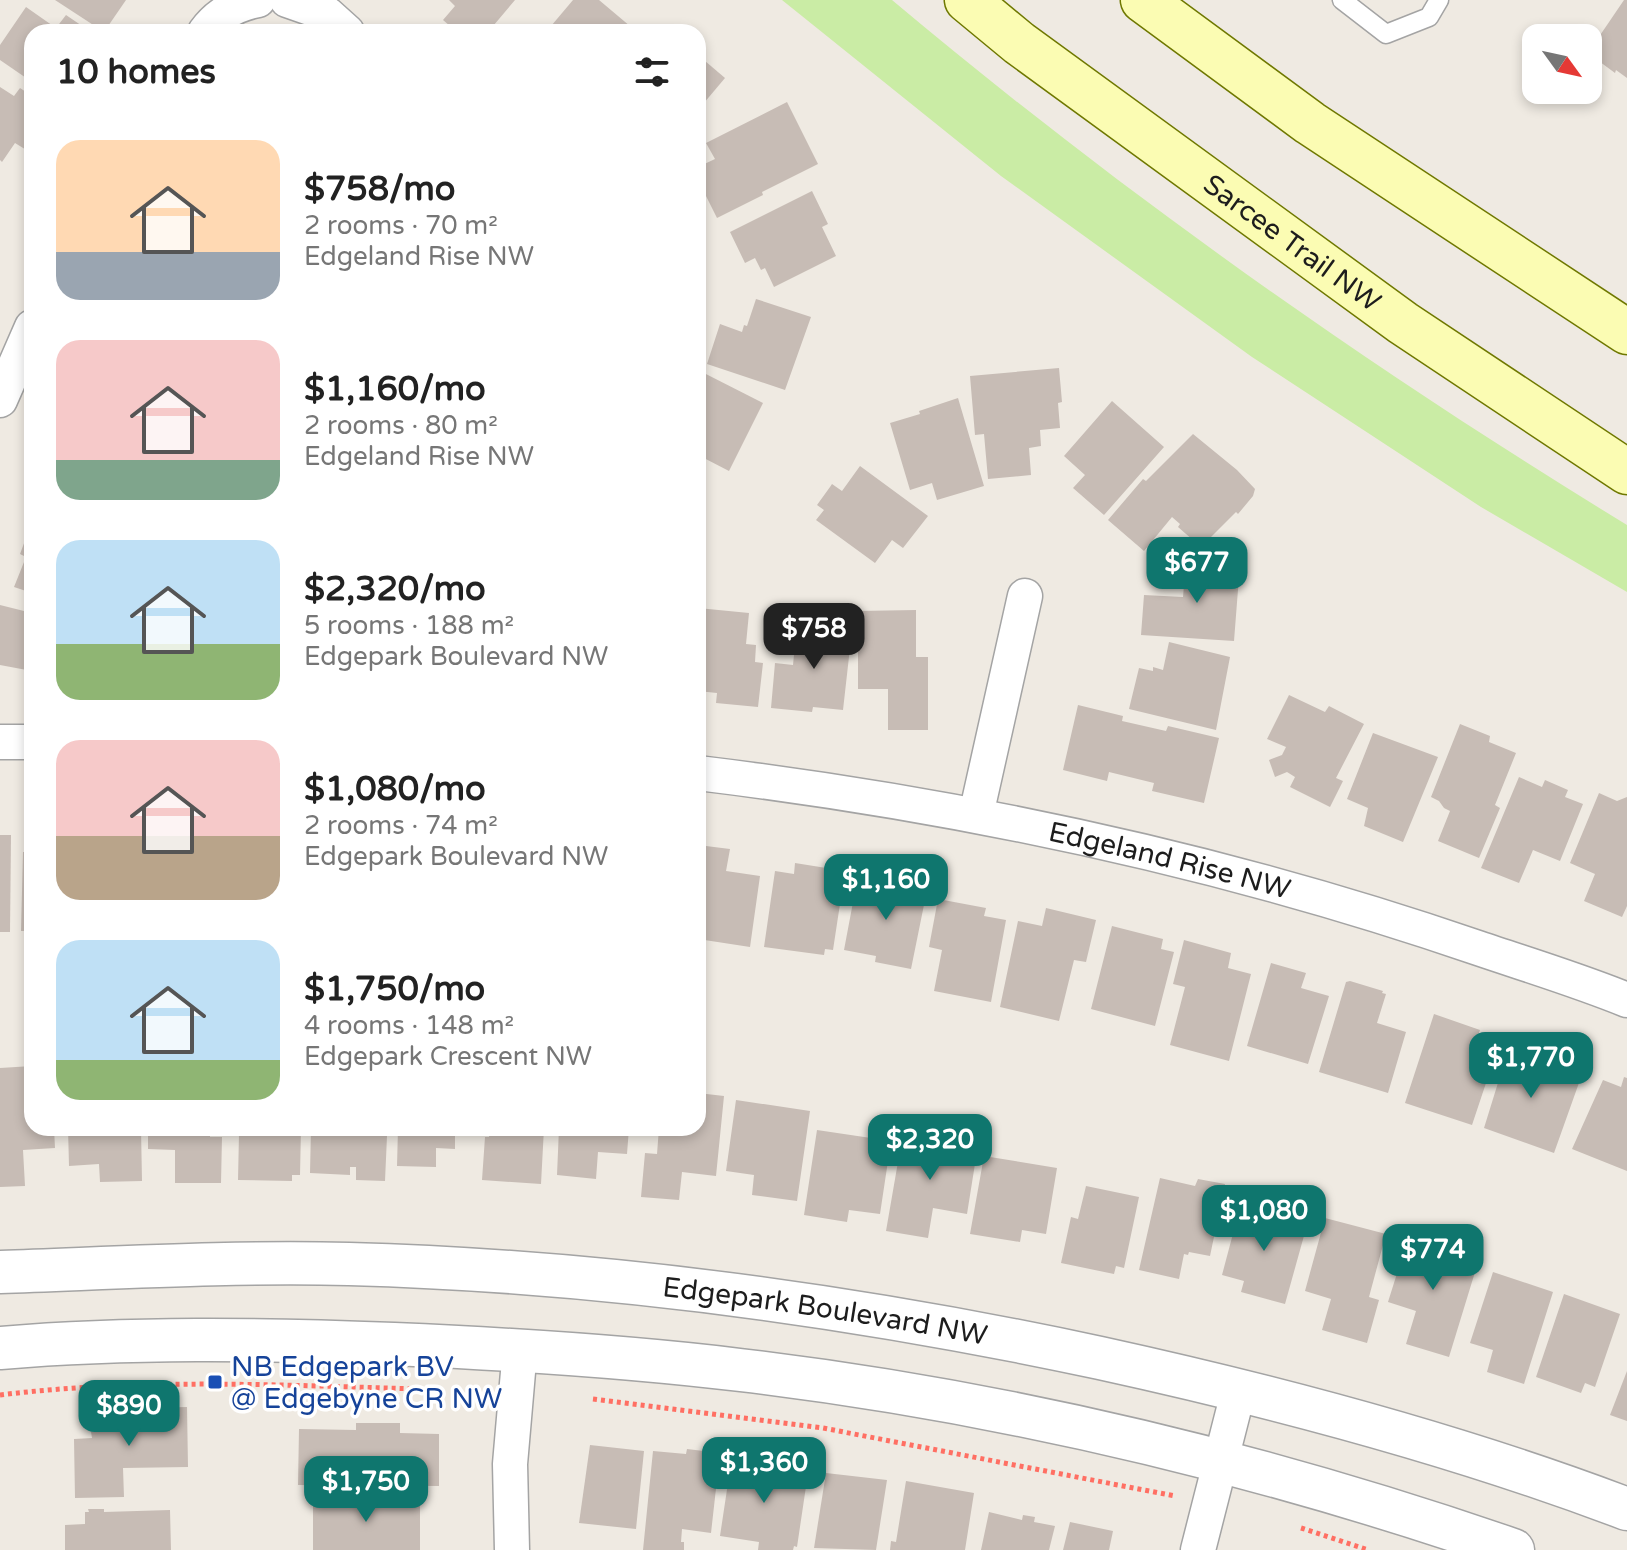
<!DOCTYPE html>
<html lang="en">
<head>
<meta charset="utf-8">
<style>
  :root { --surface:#fff; --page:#f6f6f6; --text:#222; --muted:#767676; --accent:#0f766e }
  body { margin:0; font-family:"Varela Round",sans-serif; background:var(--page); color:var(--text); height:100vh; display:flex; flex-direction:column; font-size:30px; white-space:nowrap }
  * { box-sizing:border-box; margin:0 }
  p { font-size:26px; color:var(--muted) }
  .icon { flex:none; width:44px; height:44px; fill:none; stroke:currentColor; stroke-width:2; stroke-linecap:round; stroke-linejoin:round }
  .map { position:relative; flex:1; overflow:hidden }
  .side { position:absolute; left:24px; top:24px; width:682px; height:1112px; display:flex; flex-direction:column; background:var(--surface); border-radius:24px; box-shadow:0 4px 12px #0003 }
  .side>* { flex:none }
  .needle { width:52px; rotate:123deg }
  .fabs { position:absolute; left:1522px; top:24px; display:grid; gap:16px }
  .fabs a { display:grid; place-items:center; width:80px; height:80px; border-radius:16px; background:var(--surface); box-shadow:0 4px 12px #0003; font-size:40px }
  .price { position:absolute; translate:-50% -68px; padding:0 18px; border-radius:16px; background:var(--accent); color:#fff; font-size:26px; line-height:52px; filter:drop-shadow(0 2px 4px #0008) }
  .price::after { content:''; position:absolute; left:50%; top:48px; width:24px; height:18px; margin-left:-12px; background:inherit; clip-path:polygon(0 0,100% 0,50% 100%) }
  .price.active { background:#222; color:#fff }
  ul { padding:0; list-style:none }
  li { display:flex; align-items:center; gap:24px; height:200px; padding:0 32px }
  li span { display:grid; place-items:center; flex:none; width:224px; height:160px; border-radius:24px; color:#555 }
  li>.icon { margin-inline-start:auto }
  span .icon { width:96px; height:96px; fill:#fffc; stroke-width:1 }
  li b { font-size:34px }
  h2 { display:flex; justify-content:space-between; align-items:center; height:96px; padding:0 32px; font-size:34px }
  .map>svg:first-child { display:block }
  .grass { fill:#caeca5 }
  .building { fill:#c7bcb5 }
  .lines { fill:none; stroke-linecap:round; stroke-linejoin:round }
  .service-casing { stroke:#a4a4a4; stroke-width:21 }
  .minor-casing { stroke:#a4a4a4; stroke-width:37 }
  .tertiary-casing { stroke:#a4a4a4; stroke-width:45 }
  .secondary-casing { stroke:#6f7800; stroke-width:47 }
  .path { stroke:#ff6f63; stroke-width:5; stroke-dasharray:4 4; stroke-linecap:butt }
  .service { stroke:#fff; stroke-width:18 }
  .minor { stroke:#fff; stroke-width:34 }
  .tertiary { stroke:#fff; stroke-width:42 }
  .secondary { stroke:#fbfcb3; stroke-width:44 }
  .transit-dot { fill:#1a4fb4; stroke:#fff; stroke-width:3 }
  .labels { text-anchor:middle; stroke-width:7; stroke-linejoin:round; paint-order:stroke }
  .street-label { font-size:28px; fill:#1d1d1d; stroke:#fff }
  .transit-label { font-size:28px; fill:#164399; stroke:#fff; text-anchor:start }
</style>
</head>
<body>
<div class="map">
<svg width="1627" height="1550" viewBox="0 0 1627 1550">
  <rect width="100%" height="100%" fill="#efeae2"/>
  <path class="grass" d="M782,0H892C1123,194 1370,368 1627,525V592L1481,507L1252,357L1001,176Z"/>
  <g class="building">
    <polygon points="55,0 126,0 104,32"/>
    <polygon points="449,0 515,0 488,32 457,32 443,20 455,6"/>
    <polygon points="573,0 599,0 637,32 546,32"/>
    <polygon points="1624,0 1627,0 1627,78 1616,70 1615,73 1588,53"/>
    <polygon points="26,7 56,28 66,15 91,32 32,32 32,82 0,60 0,45"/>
    <polygon points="698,55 725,78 698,110"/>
    <polygon points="0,87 14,96 20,88 32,96 32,145 28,151 15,143 2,162 0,160"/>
    <polygon points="787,102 818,164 762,192 763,195 717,218 698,180 698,167 715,159 706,143"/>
    <polygon points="812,191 828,224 822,227 836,256 774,287 765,268 761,270 755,258 745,263 730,232"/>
    <polygon points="756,299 811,317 785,390 707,364 720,324 742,332 744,325 747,326"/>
    <polygon points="1059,368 1062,402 1058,403 1060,428 1040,430 1041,446 1029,448 1031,475 988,479 984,434 975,435 970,376"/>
    <polygon points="698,370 763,403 729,471 698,455"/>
    <polygon points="958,398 984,486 937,500 932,483 910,490 890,423 920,414 919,411"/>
    <polygon points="1112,401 1164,447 1104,515 1073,488 1085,475 1064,456"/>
    <polygon points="1193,434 1237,470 1255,489 1253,496 1238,514 1236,512 1201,547 1178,527 1180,524 1172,517 1144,551 1108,520 1143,479 1146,481"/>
    <polygon points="860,466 928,516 903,548 892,540 875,563 816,520 824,510 817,505 830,487 832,484 842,491"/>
    <polygon points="32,522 32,593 14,587 26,557 20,554"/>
    <polygon points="1186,561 1240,564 1234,641 1141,635 1144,595 1183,597"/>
    <polygon points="0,605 32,613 32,671 0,665"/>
    <polygon points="698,608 749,613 746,644 756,645 755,662 763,663 758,707 716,703 717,693 698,691"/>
    <polygon points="916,610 916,657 928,657 928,730 888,730 888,689 858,689 858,611"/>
    <polygon points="797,624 852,630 843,710 813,707 812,712 771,708 775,663 793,665"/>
    <polygon points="1169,642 1230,657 1216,730 1129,709 1139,668 1153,671 1153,667 1163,670"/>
    <polygon points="1289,695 1325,712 1329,706 1364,724 1336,778 1343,781 1330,807 1290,787 1295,777 1287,772 1275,777 1269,760 1282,755 1286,747 1267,739"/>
    <polygon points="1078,705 1123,716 1122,721 1166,731 1168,726 1219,738 1204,803 1152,791 1154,783 1109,772 1107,781 1063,770"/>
    <polygon points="1460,724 1490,736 1489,742 1516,753 1495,805 1500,808 1479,858 1438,841 1450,811 1444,808 1439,801 1431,797"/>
    <polygon points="1373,733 1438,757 1403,842 1364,826 1368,808 1347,799"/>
    <polygon points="1519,777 1542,787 1545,780 1568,790 1565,797 1583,804 1560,861 1533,850 1519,883 1481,868"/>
    <polygon points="1599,793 1617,801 1627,797 1627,906 1622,917 1584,901 1595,874 1570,863"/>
    <polygon points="0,835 11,835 10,932 0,932"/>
    <polygon points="698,845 730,849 726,871 760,876 750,947 698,939"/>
    <polygon points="23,852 32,852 32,931 21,931"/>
    <polygon points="795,863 845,871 833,950 825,949 824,955 764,947 775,871 794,874"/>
    <polygon points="857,881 879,885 880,882 927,890 911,969 875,962 876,956 844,950"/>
    <polygon points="938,899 986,908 984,916 1006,920 991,1002 934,991 942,950 929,947"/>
    <polygon points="1046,908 1096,920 1086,962 1074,960 1059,1021 1000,1007 1018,921 1042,926"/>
    <polygon points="1112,926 1163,939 1161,949 1174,952 1155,1026 1091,1009"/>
    <polygon points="1184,940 1231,953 1228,968 1251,974 1229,1061 1170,1045 1185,987 1173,984"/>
    <polygon points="1271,963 1306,973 1301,988 1329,996 1308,1064 1247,1046"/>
    <polygon points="1350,981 1383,991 1382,993 1386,994 1377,1023 1406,1032 1388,1093 1319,1072 1346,982"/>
    <polygon points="1434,1014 1480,1030 1473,1049 1495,1056 1472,1125 1405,1103"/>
    <polygon points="1510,1044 1552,1059 1548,1069 1580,1080 1554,1153 1484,1128"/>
    <polygon points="32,1066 32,1128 54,1128 55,1148 23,1150 25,1186 0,1187 0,1068"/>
    <polygon points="1624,1077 1627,1078 1627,1171 1572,1149 1603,1080 1621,1087"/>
    <polygon points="698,1093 724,1096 716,1176 682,1172 679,1200 641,1197 645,1153 657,1154 659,1128 698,1128"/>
    <polygon points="736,1100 810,1111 797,1201 752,1195 754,1175 726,1171"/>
    <polygon points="68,1128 141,1128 142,1181 100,1182 99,1164 69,1166"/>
    <polygon points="148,1128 210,1128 210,1137 222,1137 221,1183 175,1183 175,1150 148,1149"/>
    <polygon points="246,1128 301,1128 300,1175 292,1175 292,1181 238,1180 239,1134 245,1134"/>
    <polygon points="311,1128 365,1128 365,1135 387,1136 385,1181 356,1180 356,1167 350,1167 350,1175 310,1173"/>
    <polygon points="398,1128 455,1128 455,1149 436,1148 436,1167 397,1166"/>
    <polygon points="490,1128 544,1128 541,1184 482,1180 485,1137 489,1137"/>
    <polygon points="559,1128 629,1128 627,1154 598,1152 596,1179 557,1175"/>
    <polygon points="817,1130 891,1141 880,1214 849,1210 847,1222 804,1215"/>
    <polygon points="903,1133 978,1145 967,1214 933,1208 928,1238 886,1231"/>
    <polygon points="984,1156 1057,1168 1046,1234 1022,1230 1020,1242 970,1234"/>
    <polygon points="1160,1178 1195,1186 1198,1179 1225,1184 1210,1256 1189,1252 1188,1255 1184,1254 1179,1279 1139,1270"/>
    <polygon points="1086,1186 1139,1197 1124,1268 1116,1266 1114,1274 1061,1263 1071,1217 1078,1219"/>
    <polygon points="1251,1206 1268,1210 1276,1217 1307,1225 1285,1304 1241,1292 1244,1281 1222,1275 1239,1211 1242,1212 1244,1208"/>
    <polygon points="1325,1218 1386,1234 1369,1297 1379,1300 1367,1343 1322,1330 1331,1299 1305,1291"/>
    <polygon points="1410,1232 1445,1243 1444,1248 1479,1259 1449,1357 1406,1344 1416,1311 1388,1302"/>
    <polygon points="1493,1272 1553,1292 1524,1384 1487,1372 1493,1350 1470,1343"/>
    <polygon points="1564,1294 1620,1314 1595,1387 1585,1383 1581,1393 1536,1377"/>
    <polygon points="1627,1371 1627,1421 1610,1415"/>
    <polygon points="187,1407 188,1467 123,1468 124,1497 75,1498 74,1439 92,1438 91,1432 99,1432 99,1409"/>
    <polygon points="356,1423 400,1423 400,1433 439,1434 439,1486 298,1485 299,1429 356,1430"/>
    <polygon points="590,1445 644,1451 636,1529 579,1523"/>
    <polygon points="687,1449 720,1453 711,1533 682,1529 681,1542 684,1542 684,1550 643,1550 653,1451 686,1454"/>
    <polygon points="734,1459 769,1464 768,1469 779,1471 780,1467 808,1473 797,1547 794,1546 793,1550 758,1550 759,1542 720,1536 731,1463"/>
    <polygon points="826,1473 887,1480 876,1550 814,1548"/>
    <polygon points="906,1481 974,1493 965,1550 890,1550 891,1541 896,1542"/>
    <polygon points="313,1498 420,1499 420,1550 313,1550"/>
    <polygon points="88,1509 104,1509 104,1512 170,1510 171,1550 65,1550 65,1525 85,1524 85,1512 89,1512"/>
    <polygon points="989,1512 1022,1520 1023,1515 1035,1517 1034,1522 1055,1526 1049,1550 981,1550"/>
    <polygon points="1070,1522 1113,1531 1109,1550 1063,1550"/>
  </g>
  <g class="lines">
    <g class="service-casing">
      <polyline id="service" points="1342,0 1386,34 1429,17 1439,0"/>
    </g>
    <g class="minor-casing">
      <g id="minor">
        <polyline points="287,0 327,14 347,32"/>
        <path d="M205,32C218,14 237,4 258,0"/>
        <polyline points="0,400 32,327"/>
        <polyline points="0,742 32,742"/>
        <path id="s1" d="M698,773C963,805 1225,861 1478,948C1528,965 1578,980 1627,1000"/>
        <polyline points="976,815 1025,596"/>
        <polyline points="512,1550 510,1464 520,1349"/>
        <polyline points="1198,1550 1239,1389"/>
      </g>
    </g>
    <g class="tertiary-casing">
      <g id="tertiary">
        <path id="s2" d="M0,1272C116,1268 233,1261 349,1264C601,1271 853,1305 1100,1358C1278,1397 1456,1444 1627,1509"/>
        <path d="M0,1348C131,1337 262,1339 394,1344C509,1349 625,1356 740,1370C1002,1401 1264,1464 1513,1550"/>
      </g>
    </g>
    <g class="secondary-casing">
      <g id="secondary">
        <path id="s3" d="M967,0L1019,43L1403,323L1627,472"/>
        <polyline points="1143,0 1310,123 1627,332"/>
      </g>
    </g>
    <g class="path">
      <path d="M0,1395C138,1378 280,1385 419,1389"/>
      <polyline points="593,1399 823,1428 1175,1496"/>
      <polyline points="1301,1528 1368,1550"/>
    </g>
    <use href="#service" class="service"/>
    <use href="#minor" class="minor"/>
    <use href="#tertiary" class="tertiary"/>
    <use href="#secondary" class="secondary"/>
  </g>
  <rect class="transit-dot" x="207" y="1374" width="16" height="16" rx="4"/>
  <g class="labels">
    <g class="street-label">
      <text dy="10" stroke="none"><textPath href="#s3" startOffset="406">Sarcee Trail NW</textPath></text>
      <text dy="10" stroke="none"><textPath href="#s1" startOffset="480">Edgeland Rise NW</textPath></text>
      <text dy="10" stroke="none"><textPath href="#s2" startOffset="828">Edgepark Boulevard NW</textPath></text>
    </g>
    <g class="transit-label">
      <text x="231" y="1376">NB Edgepark BV<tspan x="231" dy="32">@ Edgebyne CR NW</tspan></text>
    </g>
  </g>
</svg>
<div class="fabs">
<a><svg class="needle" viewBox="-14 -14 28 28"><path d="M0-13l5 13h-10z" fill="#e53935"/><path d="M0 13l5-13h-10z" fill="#767676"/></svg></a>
</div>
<b class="price" style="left:1197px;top:605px">$677</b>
<b class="price active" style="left:814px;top:671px">$758</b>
<b class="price" style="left:886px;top:922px">$1,160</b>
<b class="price" style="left:1531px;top:1100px">$1,770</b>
<b class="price" style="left:930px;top:1182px">$2,320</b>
<b class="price" style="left:1264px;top:1253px">$1,080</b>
<b class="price" style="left:1433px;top:1292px">$774</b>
<b class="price" style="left:129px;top:1448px">$890</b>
<b class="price" style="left:764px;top:1505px">$1,360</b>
<b class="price" style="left:366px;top:1524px">$1,750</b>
<section class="side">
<h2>10 homes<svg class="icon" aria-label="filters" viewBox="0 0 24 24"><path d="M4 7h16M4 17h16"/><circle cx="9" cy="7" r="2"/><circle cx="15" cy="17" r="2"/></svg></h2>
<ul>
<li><span style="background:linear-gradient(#ffd9b3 70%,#9aa5b1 0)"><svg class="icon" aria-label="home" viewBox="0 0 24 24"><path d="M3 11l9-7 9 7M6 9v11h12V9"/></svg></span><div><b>$758/mo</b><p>2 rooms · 70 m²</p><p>Edgeland Rise NW</p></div></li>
<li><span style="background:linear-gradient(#f6c9c9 75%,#7fa58c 0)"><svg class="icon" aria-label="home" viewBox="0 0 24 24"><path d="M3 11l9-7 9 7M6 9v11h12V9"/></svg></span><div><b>$1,160/mo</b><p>2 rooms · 80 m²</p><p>Edgeland Rise NW</p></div></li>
<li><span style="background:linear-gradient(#bfe0f5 65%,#8fb573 0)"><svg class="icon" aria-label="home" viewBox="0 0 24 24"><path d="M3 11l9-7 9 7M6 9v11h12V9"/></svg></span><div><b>$2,320/mo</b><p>5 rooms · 188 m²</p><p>Edgepark Boulevard NW</p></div></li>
<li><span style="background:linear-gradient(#f6c9c9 60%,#b9a48a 0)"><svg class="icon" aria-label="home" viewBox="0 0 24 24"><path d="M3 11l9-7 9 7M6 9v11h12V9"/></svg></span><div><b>$1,080/mo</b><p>2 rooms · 74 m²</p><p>Edgepark Boulevard NW</p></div></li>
<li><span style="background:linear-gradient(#bfe0f5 75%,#8fb573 0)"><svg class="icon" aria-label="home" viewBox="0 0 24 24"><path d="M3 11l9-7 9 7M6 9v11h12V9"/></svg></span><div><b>$1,750/mo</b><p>4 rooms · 148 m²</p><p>Edgepark Crescent NW</p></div></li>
</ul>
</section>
</div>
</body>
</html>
